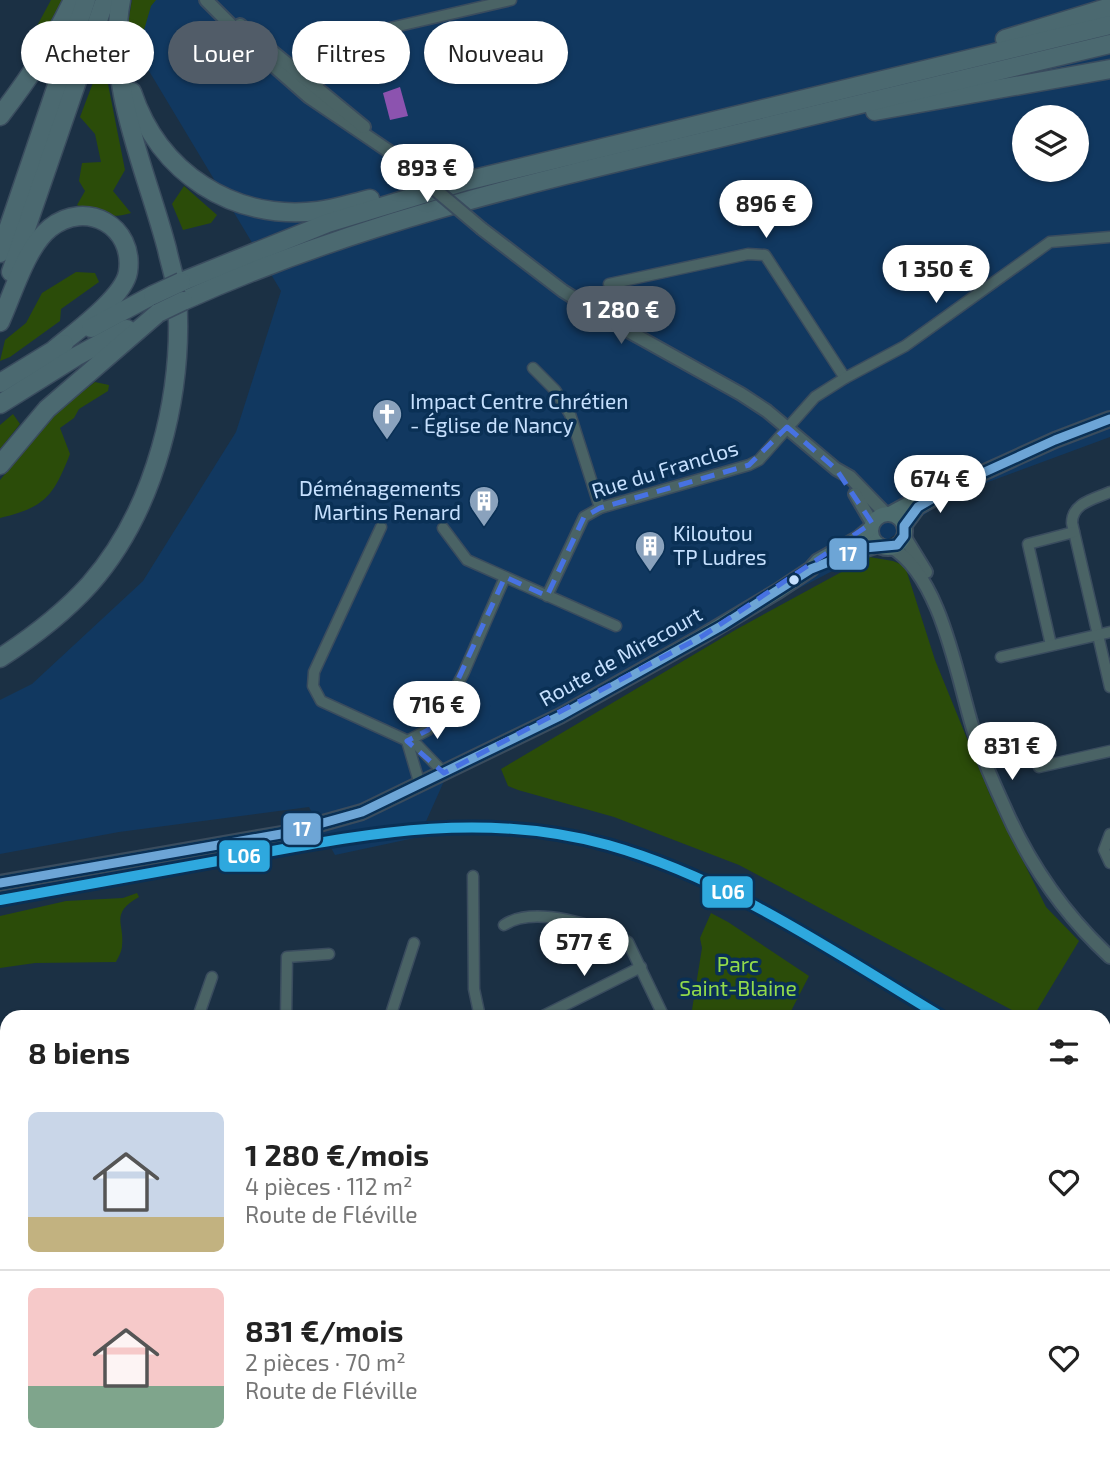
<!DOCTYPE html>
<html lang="fr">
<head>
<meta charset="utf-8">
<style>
  :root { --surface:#fff; --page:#f2f2f2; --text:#222; --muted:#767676; --line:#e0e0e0; --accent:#515c68 }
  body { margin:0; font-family:"Exo 2",sans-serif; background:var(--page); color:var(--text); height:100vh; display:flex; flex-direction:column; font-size:26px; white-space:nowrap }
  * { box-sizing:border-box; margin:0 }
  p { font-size:23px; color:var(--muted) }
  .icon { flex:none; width:38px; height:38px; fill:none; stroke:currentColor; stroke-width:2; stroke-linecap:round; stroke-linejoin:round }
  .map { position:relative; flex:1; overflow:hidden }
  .drawer { position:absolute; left:0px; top:1010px; width:1111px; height:450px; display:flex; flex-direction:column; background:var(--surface); border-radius:21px 21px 0 0; box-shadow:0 2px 5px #0004 }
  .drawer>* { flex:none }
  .hud { position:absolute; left:21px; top:21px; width:700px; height:63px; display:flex; gap:14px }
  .controls { position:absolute; left:1012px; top:105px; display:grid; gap:14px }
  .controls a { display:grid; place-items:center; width:77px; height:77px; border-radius:50%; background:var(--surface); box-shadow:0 2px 5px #0004; font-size:35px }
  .price { position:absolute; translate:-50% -60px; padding:0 16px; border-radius:24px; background:#fff; color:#222; font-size:23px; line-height:46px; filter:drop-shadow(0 2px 4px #0008) }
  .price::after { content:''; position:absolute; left:50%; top:42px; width:21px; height:16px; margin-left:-10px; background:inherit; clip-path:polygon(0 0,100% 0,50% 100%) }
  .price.selected { background:var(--accent); color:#fff }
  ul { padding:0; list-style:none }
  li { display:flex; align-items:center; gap:21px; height:175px; padding:0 28px }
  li+li { border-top:2px solid var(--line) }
  li span { display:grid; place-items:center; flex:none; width:196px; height:140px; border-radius:10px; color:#555 }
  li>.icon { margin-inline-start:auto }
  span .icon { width:84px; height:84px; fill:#fffc; stroke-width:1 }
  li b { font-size:30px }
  h2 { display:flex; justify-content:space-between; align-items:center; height:84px; padding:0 28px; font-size:30px }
  .tag { padding:0 24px; border-radius:32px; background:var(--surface); box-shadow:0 2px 5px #0004; font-size:24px; line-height:63px }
  .tag.selected { background:var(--accent); color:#fff }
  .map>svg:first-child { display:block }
  .built { fill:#113860; fill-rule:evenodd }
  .green { fill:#2b4c09 }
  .water { fill:#8c53af }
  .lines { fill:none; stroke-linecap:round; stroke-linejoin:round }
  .minor-casing { stroke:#3a4c5e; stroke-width:13 }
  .tertiary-casing { stroke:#3a4c5e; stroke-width:16 }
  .secondary-casing { stroke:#3a4c5e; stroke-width:18 }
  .motorway-casing { stroke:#3a4c5e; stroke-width:21 }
  .minor { stroke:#4a6365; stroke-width:10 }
  .tertiary { stroke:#4a6365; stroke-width:12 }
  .secondary { stroke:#4d6c6e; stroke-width:14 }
  .motorway { stroke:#4b6970; stroke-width:18 }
  .tertiary-bridge-casing { stroke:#3a4c5e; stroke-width:16; stroke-linecap:butt }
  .motorway-bridge-casing { stroke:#3a4c5e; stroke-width:21; stroke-linecap:butt }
  .tertiary-bridge { stroke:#4a6365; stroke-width:12 }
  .motorway-bridge { stroke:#4b6970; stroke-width:18 }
  .bus-1-casing { stroke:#0a3055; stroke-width:14 }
  .bus-1 { stroke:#6da5d6; stroke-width:9 }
  .rail-1-casing { stroke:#0a3055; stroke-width:16 }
  .rail-1 { stroke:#2ea8de; stroke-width:10 }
  .marked { fill:none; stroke:#4772e2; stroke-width:5; stroke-dasharray:14 9; stroke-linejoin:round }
  .bus-dot { fill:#c6e0fe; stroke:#0a3055; stroke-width:2.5 }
  .labels { text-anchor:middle; stroke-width:7; stroke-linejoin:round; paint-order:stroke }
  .poi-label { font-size:21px; fill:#c6e0fe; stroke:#0a3055; text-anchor:start }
  .street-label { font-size:21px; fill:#c6e0fe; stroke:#0a3055 }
  .park-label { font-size:21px; fill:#92db4b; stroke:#0a3055 }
  .line-badge { stroke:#0a3055; stroke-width:2.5 }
  .badge-label { font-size:19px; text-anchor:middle; font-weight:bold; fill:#fff }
</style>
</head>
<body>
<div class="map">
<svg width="1110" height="1458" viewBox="0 0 1110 1458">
  <rect width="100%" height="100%" fill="#1b3044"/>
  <path class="built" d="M144,0H1110V437L953,495L871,551L449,770L419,837L335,855L309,807L119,832L0,854V700L32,684L143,581L236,432L281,291L137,51ZM1024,117H1076V170H1024Z"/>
  <g class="green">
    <polygon points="51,0 62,0 41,39 31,37"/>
    <polygon points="132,0 156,0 151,6 144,30 128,23"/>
    <path d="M94,80L108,84L125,170L113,191L131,213C111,219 95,215 77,205L85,191L79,181L82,163L101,162L95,134L80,117Z"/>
    <polygon points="184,186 217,215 211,223 183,230 172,204"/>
    <polygon points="76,272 95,273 99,282 61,309 60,321 10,357 0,361 5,340 26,323 42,293"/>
    <path d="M95,382L109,385L108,391L79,409L74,418L60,428L70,454C53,497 45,507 0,518V480L58,411Z"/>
    <polygon points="13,414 20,424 0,449 0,425"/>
    <polygon points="869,557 893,561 905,566 935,660 990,795 1046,907 1079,941 1033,1017 1025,1017 739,865 614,817 518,790 508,786 501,769 737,629"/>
    <path d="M137,893L139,897C109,914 125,923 122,946C122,951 118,958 116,962L35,963L0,968V916L66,901L123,898Z"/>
    <polygon points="711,913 728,922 809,976 788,1017 691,1016 702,948 700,938"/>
    <polygon points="7,1255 7,1452 353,1452 356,1458 0,1458 0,1257"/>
  </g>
  <polygon class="water" points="400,87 408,116 390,120 383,93"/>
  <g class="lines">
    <g class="minor-casing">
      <g id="minor">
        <path d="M312,93C327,70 339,45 364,34L511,0"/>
        <polyline points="609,284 748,254 765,255 845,378"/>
        <polyline points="533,368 555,390 570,414 600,508"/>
        <path d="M1110,492C1094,499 1072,503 1072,523L1110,687"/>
        <polyline points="381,527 314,672 313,686 321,701 417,745 444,773"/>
        <polyline points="443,528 467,560 616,626"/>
        <polyline points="547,596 584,517 600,508 749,465 759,460 815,397 845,378 905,346 1050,242 1110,237"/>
        <polyline points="1051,645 1028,544 1074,532"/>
        <polyline points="1001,657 1110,632"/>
        <polyline points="407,741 428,730 445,708 464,672 505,577"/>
        <polyline points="407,741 420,785"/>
        <polyline points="1039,767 1110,751"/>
        <polyline points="1110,834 1104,850 1110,863"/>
        <polyline points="473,876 474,989 480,1017"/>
        <path d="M504,925C533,905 600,925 628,942L664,1017"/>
        <polyline points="198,1017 212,977"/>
        <polyline points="286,1017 287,957 329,954"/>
        <polyline points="390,1017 414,943"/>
        <polyline points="541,1017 641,967"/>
        <polyline points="1104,1129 1110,1131"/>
        <polyline points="1104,1256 1110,1260"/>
        <polyline points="1104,1424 1110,1436"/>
      </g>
    </g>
    <g class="tertiary-casing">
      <g id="tertiary">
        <polyline points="206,0 259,53 309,97 393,154"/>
        <polyline points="240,25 364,127"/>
        <polyline points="482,229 563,291 619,326 741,394 767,411 836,469 850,477 886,514"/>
        <polyline points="855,494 872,523"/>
        <polyline points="904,536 926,572"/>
        <path d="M891,547C942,577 957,679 974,732C982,758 993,782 1004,806C1029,864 1064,914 1110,957"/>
      </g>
    </g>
    <g class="secondary-casing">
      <g id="secondary">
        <path d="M890,514C912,502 932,490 956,485L1055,440L1110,419"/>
        <circle cx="888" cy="531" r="17"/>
        <polyline points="904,526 918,507 931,500"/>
        <polyline points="838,558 879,545"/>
        <polyline points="0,883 287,833 362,812 560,716 701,637 778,591 811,569 818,561 859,538 871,528"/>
      </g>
    </g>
    <g class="motorway-casing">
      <g id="motorway">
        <polyline points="1005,39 1110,7"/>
        <path d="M132,92C159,173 233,221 318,211C335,209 353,203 370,199"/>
        <polyline points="875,111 1110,69"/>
        <path d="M0,116C30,77 52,44 73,0"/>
        <polyline points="0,253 86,0"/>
        <polyline points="11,272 105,0"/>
        <polyline points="181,282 328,223 466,181 1110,25"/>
        <path d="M183,301C349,226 521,185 698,143C836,111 973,77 1110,44"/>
        <path d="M0,322C13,294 26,247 50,228C86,199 135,226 128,272C124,297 74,333 55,349"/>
        <polyline points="91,328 153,295"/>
        <polyline points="0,383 64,344"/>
        <polyline points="0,404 77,356 127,329"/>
        <polyline points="0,465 47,409 158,313"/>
        <path d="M0,658C34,636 63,614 90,584C156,509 184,393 177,295C176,280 170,264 167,249C146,168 105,86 121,0"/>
      </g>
    </g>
    <use href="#minor" class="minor"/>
    <use href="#tertiary" class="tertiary"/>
    <use href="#secondary" class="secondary"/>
    <use href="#motorway" class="motorway"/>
    <g class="tertiary-bridge-casing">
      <polyline id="tertiary-bridge" points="393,154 482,229"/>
    </g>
    <g class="motorway-bridge-casing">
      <g id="motorway-bridge">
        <polyline points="153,295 181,282"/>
        <polyline points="158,313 183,301"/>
      </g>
    </g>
    <use href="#tertiary-bridge" class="tertiary-bridge"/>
    <use href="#motorway-bridge" class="motorway-bridge"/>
    <g class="bus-1-casing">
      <polyline id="bus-1" points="0,883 287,833 362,812 560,716 723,625 811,569 864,548 897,545 904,536 904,526 918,507 956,485 1055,440 1110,419"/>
    </g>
    <use href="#bus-1" class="bus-1"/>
    <g class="rail-1-casing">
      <path id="rail-1" d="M0,900C80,886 160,871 240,857C365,834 482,810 608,845C729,879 835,953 942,1017"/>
    </g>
    <use href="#rail-1" class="rail-1"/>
  </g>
  <path class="marked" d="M787,427L836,469L872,523L701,637L444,773L407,741L428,730L445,708L505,577L547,596L584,517L600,508L749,465Z"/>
  <defs>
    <g id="church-pin" transform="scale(1.575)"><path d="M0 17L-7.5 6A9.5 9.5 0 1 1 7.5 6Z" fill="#8aa2bd" stroke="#0a3055"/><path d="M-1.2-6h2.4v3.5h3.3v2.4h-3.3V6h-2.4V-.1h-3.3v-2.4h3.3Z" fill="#fff"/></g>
    <g id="building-pin" transform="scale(1.575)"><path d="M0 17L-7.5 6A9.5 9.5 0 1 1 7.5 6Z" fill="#8aa2bd" stroke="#0a3055"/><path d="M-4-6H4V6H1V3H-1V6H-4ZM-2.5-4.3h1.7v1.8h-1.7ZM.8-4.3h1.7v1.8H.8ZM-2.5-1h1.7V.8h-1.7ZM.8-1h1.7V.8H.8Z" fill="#fff"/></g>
  </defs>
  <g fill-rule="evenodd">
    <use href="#church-pin" x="387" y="414"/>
    <use href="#building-pin" x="484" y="501"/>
    <use href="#building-pin" x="650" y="546"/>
  </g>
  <circle class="bus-dot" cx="794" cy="580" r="6"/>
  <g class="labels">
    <g class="poi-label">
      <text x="410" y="409">Impact Centre Chrétien<tspan x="410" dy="24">- Église de Nancy</tspan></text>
      <text x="461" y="496" text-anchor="end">Déménagements<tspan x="461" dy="24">Martins Renard</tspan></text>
      <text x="673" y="541">Kiloutou<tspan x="673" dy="24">TP Ludres</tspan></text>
    </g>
    <g class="street-label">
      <text transform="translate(665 470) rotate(-17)" y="7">Rue du Franclos</text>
      <text transform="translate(621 657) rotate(-29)" y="7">Route de Mirecourt</text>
    </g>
    <g class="park-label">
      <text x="738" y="972">Parc<tspan x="738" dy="24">Saint-Blaine</tspan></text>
    </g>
  </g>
  <g class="line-badge">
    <rect x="828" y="537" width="40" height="34" rx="7" fill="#6da5d6"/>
    <rect x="282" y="812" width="40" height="34" rx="7" fill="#6da5d6"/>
    <rect x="218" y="839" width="53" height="34" rx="7" fill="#2ea8de"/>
    <rect x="701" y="875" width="53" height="34" rx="7" fill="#2ea8de"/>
  </g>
  <g class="badge-label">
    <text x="848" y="561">17</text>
    <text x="302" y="836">17</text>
    <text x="244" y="863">L06</text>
    <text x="728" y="899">L06</text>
  </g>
</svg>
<div class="controls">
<a><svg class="icon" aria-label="layers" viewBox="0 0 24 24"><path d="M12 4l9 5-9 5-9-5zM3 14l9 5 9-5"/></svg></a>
</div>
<b class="price" style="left:427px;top:204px">893 €</b>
<b class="price" style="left:766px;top:240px">896 €</b>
<b class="price" style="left:936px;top:305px">1 350 €</b>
<b class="price selected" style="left:621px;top:346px">1 280 €</b>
<b class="price" style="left:940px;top:515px">674 €</b>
<b class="price" style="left:437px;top:741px">716 €</b>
<b class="price" style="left:1012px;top:782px">831 €</b>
<b class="price" style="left:584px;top:978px">577 €</b>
<div class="hud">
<a class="tag">Acheter</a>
<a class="tag selected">Louer</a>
<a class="tag">Filtres</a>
<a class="tag">Nouveau</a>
</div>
<section class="drawer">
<h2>8 biens<svg class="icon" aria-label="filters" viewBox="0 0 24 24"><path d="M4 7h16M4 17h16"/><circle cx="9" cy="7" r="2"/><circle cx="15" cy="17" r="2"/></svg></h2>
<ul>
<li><span style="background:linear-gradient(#c9d6e8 75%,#c2b280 0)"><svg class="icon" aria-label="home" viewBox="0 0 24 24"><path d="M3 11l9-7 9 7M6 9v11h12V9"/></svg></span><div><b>1 280 €/mois</b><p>4 pièces · 112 m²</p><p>Route de Fléville</p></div><svg class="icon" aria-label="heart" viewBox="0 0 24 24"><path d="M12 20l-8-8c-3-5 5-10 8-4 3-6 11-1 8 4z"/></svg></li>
<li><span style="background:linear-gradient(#f6c9c9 70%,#7fa58c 0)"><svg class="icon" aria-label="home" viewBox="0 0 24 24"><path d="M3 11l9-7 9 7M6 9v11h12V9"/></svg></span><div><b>831 €/mois</b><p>2 pièces · 70 m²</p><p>Route de Fléville</p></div><svg class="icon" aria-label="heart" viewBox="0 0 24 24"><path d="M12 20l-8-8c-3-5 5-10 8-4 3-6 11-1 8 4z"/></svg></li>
</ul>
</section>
</div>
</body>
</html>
